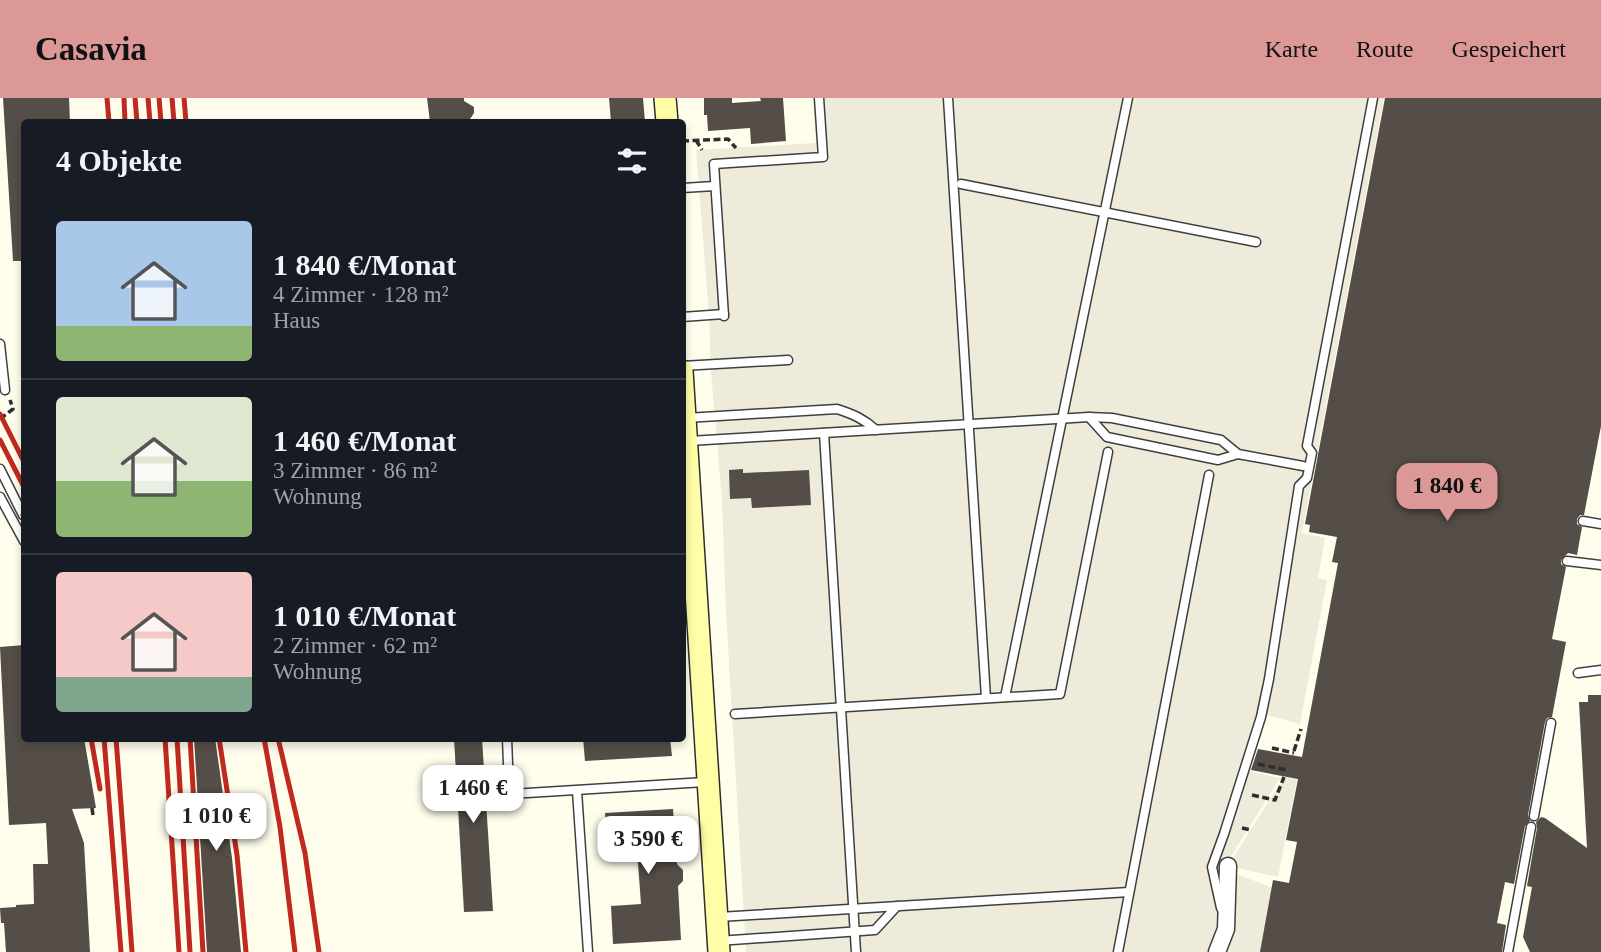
<!DOCTYPE html>
<html lang="de">
<head>
<meta charset="utf-8">
<style>
  :root { --surface:#171b24; --page:#242831; --text:#f1f3f6; --muted:#9ea1a6; --line:#363941; --accent:#db9896 }
  body { margin:0; font-family:Georgia,serif; background:var(--page); color:var(--text); height:100vh; display:flex; flex-direction:column; font-size:26px; white-space:nowrap }
  * { box-sizing:border-box; margin:0 }
  p { font-size:23px; color:var(--muted) }
  .icon { flex:none; width:38px; height:38px; fill:none; stroke:currentColor; stroke-width:2; stroke-linecap:round; stroke-linejoin:round }
  .map { position:relative; flex:1; overflow:hidden }
  .drawer { position:absolute; left:21px; top:21px; width:665px; height:623px; display:flex; flex-direction:column; background:var(--surface); border-radius:7px; box-shadow:0 4px 10px #0003 }
  .drawer>* { flex:none }
  .price { position:absolute; translate:-50% -60px; padding:0 16px; border-radius:14px; background:#fff; color:#222; font-size:23px; line-height:46px; filter:drop-shadow(0 2px 4px #0008) }
  .price::after { content:''; position:absolute; left:50%; top:42px; width:21px; height:16px; margin-left:-10px; background:inherit; clip-path:polygon(0 0,100% 0,50% 100%) }
  .price.current { background:var(--accent); color:#111 }
  ul { padding:0; list-style:none }
  li { display:flex; align-items:center; gap:21px; height:175px; padding:0 35px }
  li+li { border-top:2px solid var(--line) }
  li span { display:grid; place-items:center; flex:none; width:196px; height:140px; border-radius:7px; color:#555 }
  li>.icon { margin-inline-start:auto }
  span .icon { width:84px; height:84px; fill:#fffc; stroke-width:1 }
  li b { font-size:30px }
  h2 { display:flex; justify-content:space-between; align-items:center; height:84px; padding:0 35px; font-size:30px }
  header { display:flex; align-items:center; gap:42px; box-sizing:border-box; height:98px; padding:0 35px; background:var(--accent); color:#111 }
  header strong { font-size:33px }
  nav { display:flex; gap:38px; margin-inline-start:auto; font-size:24px }
  .map>svg:first-child { display:block }
  .plaza { fill:#eeebdb; fill-rule:evenodd }
  .building { fill:#554e48 }
  .lines { fill:none; stroke-linecap:round; stroke-linejoin:round }
  .lane-casing { stroke:#3f3f3f; stroke-width:11 }
  .street-casing { stroke:#3f3f3f; stroke-width:19 }
  .secondary-casing { stroke:#2e2e2e; stroke-width:24 }
  .path { stroke:#2e2e2e; stroke-width:3.5; stroke-dasharray:7 3.5; stroke-linecap:butt }
  .lane { stroke:#fff; stroke-width:8 }
  .street { stroke:#fff; stroke-width:16 }
  .secondary { stroke:#fffea6; stroke-width:21 }
  .rail { stroke:#c02920; stroke-width:5 }
</style>
</head>
<body>
<header>
<strong>Casavia</strong>
<nav><a>Karte</a><a>Route</a><a>Gespeichert</a></nav>
</header>
<div class="map">
<svg width="1601" height="854" viewBox="0 0 1601 854">
  <rect width="100%" height="100%" fill="#fffdeb"/>
  <g class="plaza">
    <path d="M813,0H1384L1302,435L1325,440L1318,480L1327,482L1300,626L1263,616L1248,673L1280,680L1223,771L1287,795L1276,854H746L726,515L722,402L711,274L709,217L696,52L816,45ZM750,376L811,407L752,410Z"/>
    <polygon points="1284,679 1297,681 1278,779 1228,768"/>
  </g>
  <g class="building">
    <polygon points="3,0 69,0 70,24 24,24 24,163 13,163"/>
    <polygon points="427,0 464,0 464,3 474,9 474,15 468,24 430,24"/>
    <polygon points="609,0 643,0 645,24 611,24"/>
    <polygon points="704,0 732,0 732,5 761,3 760,0 783,0 786,43 751,46 750,30 708,33 707,17 704,17"/>
    <polygon points="1385,0 1601,0 1601,328 1584,417 1580,417 1577,421 1577,426 1582,429 1577,457 1568,455 1561,462 1561,466 1566,469 1552,541 1566,544 1552,619 1547,620 1545,624 1528,717 1530,723 1525,728 1514,786 1505,784 1497,825 1506,827 1502,854 1260,854 1273,782 1289,785 1297,744 1286,742 1298,681 1251,672 1258,651 1302,659 1338,465 1332,464 1337,439 1309,434 1310,427 1305,426"/>
    <polygon points="743,371 743,375 809,372 811,407 752,410 751,400 730,401 729,372"/>
    <polygon points="24,547 24,640 84,640 96,710 72,711 84,745 90,854 6,854 4,825 1,825 0,810 16,809 16,807 34,806 33,766 48,766 46,725 9,727 0,549"/>
    <polygon points="1588,597 1601,597 1601,854 1530,854 1523,839 1532,789 1527,788 1537,730 1536,724 1541,719 1545,720 1587,750 1579,604 1588,604"/>
    <polygon points="194,640 215,640 232,760 241,854 207,854"/>
    <polygon points="454,640 482,640 493,813 464,814"/>
    <polygon points="583,640 670,640 672,658 585,663"/>
    <polygon points="673,711 677,766 683,772 683,783 678,788 681,842 613,846 611,808 641,806 637,752 608,754 605,715"/>
  </g>
  <g class="lines">
    <g class="lane-casing">
      <g id="lane">
        <polyline points="948,0 986,600"/>
        <polyline points="961,86 1256,144"/>
        <polyline points="682,90 715,88"/>
        <polyline points="724,218 714,66 823,59 819,0"/>
        <polyline points="682,219 724,216"/>
        <polyline points="0,246 5,292"/>
        <polyline points="682,268 788,262"/>
        <polyline points="1089,319 1107,339 1218,362 1238,356"/>
        <path d="M686,320L837,311C853,316 864,321 876,332"/>
        <polyline points="824,335 856,854"/>
        <polyline points="689,343 1089,319 1112,320 1221,342 1238,356 1303,368"/>
        <polyline points="0,371 23,417"/>
        <polyline points="0,399 24,443"/>
        <polyline points="1583,423 1601,426"/>
        <polyline points="1567,463 1601,467"/>
        <polyline points="1578,575 1601,572"/>
        <polyline points="1005,599 1128,0"/>
        <polyline points="735,616 1060,596 1108,354"/>
        <polyline points="507,640 509,692 511,696 705,684"/>
        <polyline points="577,693 588,854"/>
        <polyline points="1534,718 1551,625"/>
        <polyline points="1221,810 1212,769 1224,736 1261,619 1269,581 1299,388 1307,380 1312,355 1307,348 1373,0"/>
        <polyline points="719,819 1129,794"/>
        <polyline points="718,843 875,832 897,808"/>
        <polyline points="1118,854 1209,377"/>
        <polyline points="1508,854 1531,729"/>
      </g>
    </g>
    <g class="street-casing">
      <polyline id="street" points="1217,854 1226,831 1228,768"/>
    </g>
    <g class="secondary-casing">
      <g id="secondary">
        <polyline points="665,0 667,24"/>
        <polyline points="682,273 719,854"/>
      </g>
    </g>
    <g class="path">
      <polyline points="696,42 702,52"/>
      <polyline points="682,43 728,41 736,50"/>
      <polyline points="0,321 13,311 10,302"/>
      <polyline points="1272,650 1294,655"/>
      <polyline points="1294,653 1301,631"/>
      <polyline points="1258,666 1287,672"/>
      <polyline points="1252,697 1275,702 1284,679"/>
      <polyline points="92,710 93,717"/>
      <polyline points="1242,730 1251,732"/>
    </g>
    <use href="#lane" class="lane"/>
    <use href="#street" class="street"/>
    <use href="#secondary" class="secondary"/>
    <g class="rail">
      <polyline points="107,0 109,24"/>
      <polyline points="124,0 125,24"/>
      <polyline points="135,0 137,24"/>
      <polyline points="148,0 150,24"/>
      <polyline points="159,0 161,24"/>
      <polyline points="172,0 174,24"/>
      <polyline points="184,0 186,24"/>
      <polyline points="0,316 24,364"/>
      <polyline points="0,342 24,389"/>
      <polyline points="23,417 24,419"/>
      <polyline points="91,640 100,691"/>
      <polyline points="104,640 121,854"/>
      <polyline points="116,640 132,854"/>
      <polyline points="165,640 179,854"/>
      <polyline points="177,640 190,854"/>
      <polyline points="190,640 203,854"/>
      <polyline points="219,640 237,757 246,854"/>
      <polyline points="264,640 280,729 295,854"/>
      <polyline points="278,640 305,755 319,854"/>
    </g>
  </g>
</svg>
<b class="price current" style="left:1447px;top:425px">1 840 €</b>
<b class="price" style="left:473px;top:727px">1 460 €</b>
<b class="price" style="left:216px;top:755px">1 010 €</b>
<b class="price" style="left:648px;top:778px">3 590 €</b>
<section class="drawer">
<h2>4 Objekte<svg class="icon" aria-label="filters" viewBox="0 0 24 24"><path d="M4 7h16M4 17h16"/><circle cx="9" cy="7" r="2"/><circle cx="15" cy="17" r="2"/></svg></h2>
<ul>
<li><span style="background:linear-gradient(#a9c7e8 75%,#8fb573 0)"><svg class="icon" aria-label="home" viewBox="0 0 24 24"><path d="M3 11l9-7 9 7M6 9v11h12V9"/></svg></span><div><b>1 840 €/Monat</b><p>4 Zimmer · 128 m²</p><p>Haus</p></div></li>
<li><span style="background:linear-gradient(#dfe7d0 60%,#8fb573 0)"><svg class="icon" aria-label="home" viewBox="0 0 24 24"><path d="M3 11l9-7 9 7M6 9v11h12V9"/></svg></span><div><b>1 460 €/Monat</b><p>3 Zimmer · 86 m²</p><p>Wohnung</p></div></li>
<li><span style="background:linear-gradient(#f6c9c9 75%,#7fa58c 0)"><svg class="icon" aria-label="home" viewBox="0 0 24 24"><path d="M3 11l9-7 9 7M6 9v11h12V9"/></svg></span><div><b>1 010 €/Monat</b><p>2 Zimmer · 62 m²</p><p>Wohnung</p></div></li>
</ul>
</section>
</div>
</body>
</html>
